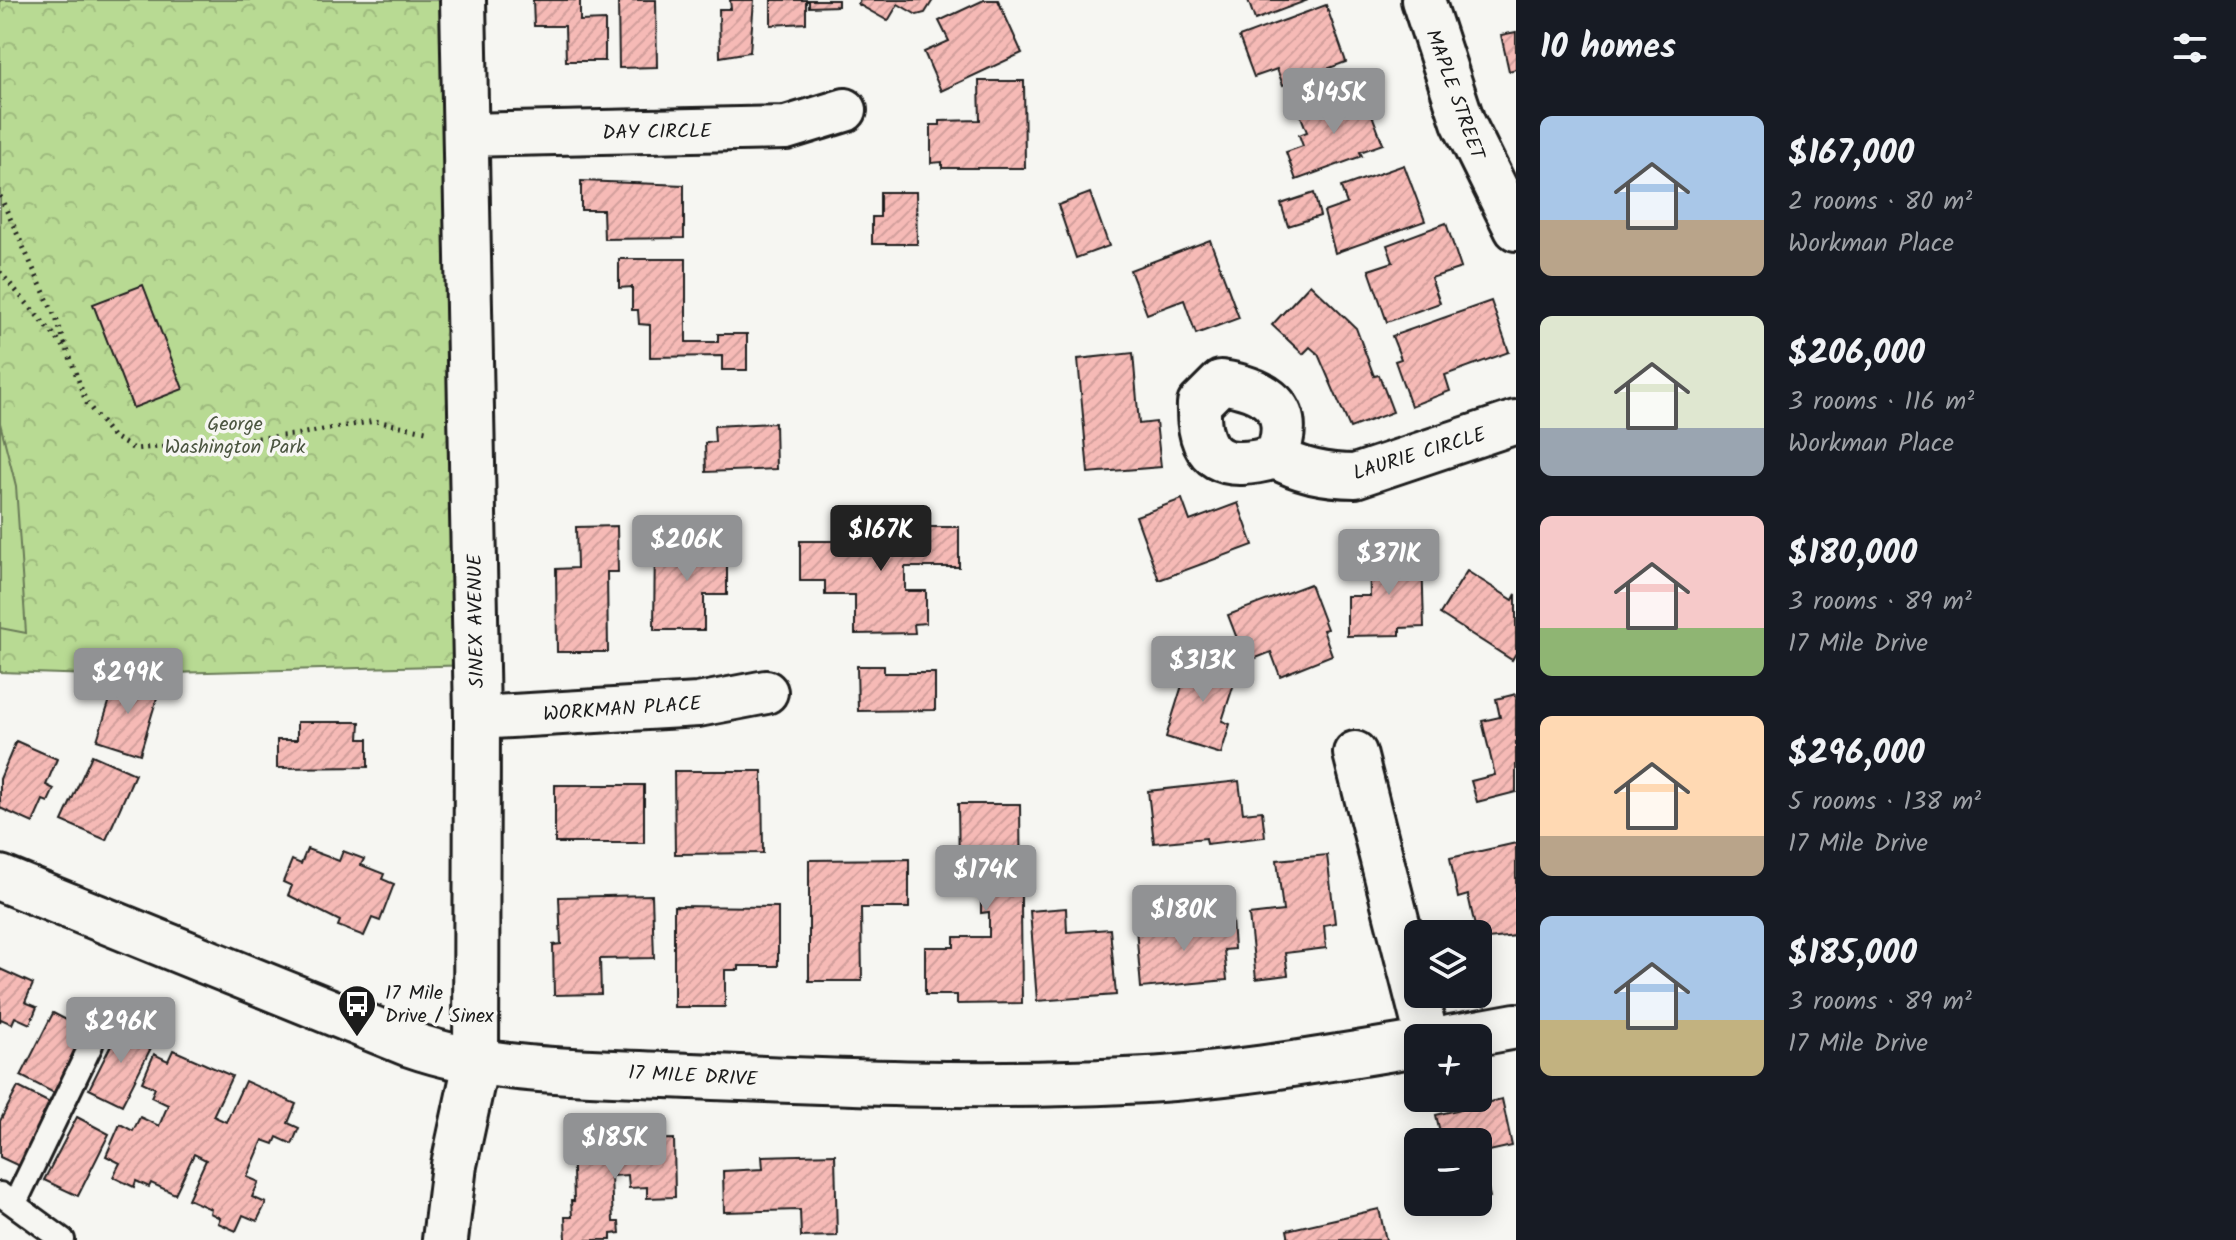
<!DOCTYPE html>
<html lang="en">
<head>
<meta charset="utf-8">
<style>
  :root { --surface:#171b24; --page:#20242c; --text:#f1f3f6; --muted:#9ea1a6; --accent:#919294 }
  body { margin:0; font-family:Kalam,sans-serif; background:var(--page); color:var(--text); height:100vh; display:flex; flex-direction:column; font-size:30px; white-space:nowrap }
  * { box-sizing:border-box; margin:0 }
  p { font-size:26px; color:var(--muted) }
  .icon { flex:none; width:44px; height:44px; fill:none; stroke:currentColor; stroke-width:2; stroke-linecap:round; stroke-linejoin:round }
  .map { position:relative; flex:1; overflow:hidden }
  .sheet { display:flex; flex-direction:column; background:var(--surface); width:720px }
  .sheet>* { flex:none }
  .controls { position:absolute; left:1404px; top:920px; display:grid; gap:16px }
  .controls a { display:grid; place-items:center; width:88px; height:88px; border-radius:12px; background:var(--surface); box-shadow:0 4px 20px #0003; font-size:40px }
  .price { position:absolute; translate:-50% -68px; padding:0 18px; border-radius:8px; background:var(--accent); color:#fff; font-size:26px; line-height:52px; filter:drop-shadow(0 2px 4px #0008) }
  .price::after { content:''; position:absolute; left:50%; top:48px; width:24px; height:18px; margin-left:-12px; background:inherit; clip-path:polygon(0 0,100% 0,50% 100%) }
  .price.current { background:#222; color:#fff }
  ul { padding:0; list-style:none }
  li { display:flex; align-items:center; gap:24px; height:200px; padding:0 24px }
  li span { display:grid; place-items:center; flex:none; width:224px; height:160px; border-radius:12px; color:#555 }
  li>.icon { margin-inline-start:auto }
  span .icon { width:96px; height:96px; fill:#fffc; stroke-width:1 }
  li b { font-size:34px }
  h2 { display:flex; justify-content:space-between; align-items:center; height:96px; padding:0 24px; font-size:34px }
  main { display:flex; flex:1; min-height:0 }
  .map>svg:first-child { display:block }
  .forest { fill:url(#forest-crowns); stroke:#6a7b58; stroke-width:2 }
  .pitch { fill:#b8da93; stroke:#6a7b58; stroke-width:2 }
  .building { fill:url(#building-hatch); stroke:#1c1c1c; stroke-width:2 }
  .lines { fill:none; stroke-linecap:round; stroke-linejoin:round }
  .service-casing { stroke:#1c1c1c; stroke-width:28 }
  .minor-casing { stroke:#1c1c1c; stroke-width:48 }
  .tertiary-casing { stroke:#1c1c1c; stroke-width:50 }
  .secondary-casing { stroke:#1c1c1c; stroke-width:50 }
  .path { stroke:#1c1c1c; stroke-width:5; stroke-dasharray:2 6; stroke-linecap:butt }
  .service { stroke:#f6f6f2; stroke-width:22 }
  .minor { stroke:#f6f6f2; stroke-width:42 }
  .tertiary { stroke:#f6f6f2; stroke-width:44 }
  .secondary { stroke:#f6f6f2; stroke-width:44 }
  .labels { text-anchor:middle; stroke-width:7; stroke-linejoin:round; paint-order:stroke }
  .street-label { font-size:20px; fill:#1c1c1c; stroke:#f6f6f2 }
  .park-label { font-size:20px; fill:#4b5540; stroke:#f6f6f2 }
  .poi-label { font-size:20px; fill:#1c1c1c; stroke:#f6f6f2; text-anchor:start }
</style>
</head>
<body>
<main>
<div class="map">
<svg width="1516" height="1240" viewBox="0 0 1516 1240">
  <defs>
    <pattern id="forest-crowns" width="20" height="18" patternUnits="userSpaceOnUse" patternTransform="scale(2)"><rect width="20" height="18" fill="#b8da93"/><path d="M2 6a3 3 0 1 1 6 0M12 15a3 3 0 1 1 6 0" fill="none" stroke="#9eba7e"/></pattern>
    <pattern id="building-hatch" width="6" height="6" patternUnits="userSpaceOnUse" patternTransform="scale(2)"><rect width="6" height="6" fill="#f6bab6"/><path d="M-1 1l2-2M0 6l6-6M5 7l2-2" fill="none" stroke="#d29f9c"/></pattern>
  </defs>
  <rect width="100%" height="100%" fill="#f6f6f2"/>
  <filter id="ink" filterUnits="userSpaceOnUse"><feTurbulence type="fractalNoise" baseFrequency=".0125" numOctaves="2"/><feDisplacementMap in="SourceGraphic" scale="16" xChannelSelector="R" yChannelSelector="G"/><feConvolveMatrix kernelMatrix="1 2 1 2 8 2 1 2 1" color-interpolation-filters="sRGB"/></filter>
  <g filter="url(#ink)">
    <polygon class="forest" points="0,0 463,0 476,665 94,675 0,672"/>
    <polygon class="pitch" points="0,423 16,486 26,633 0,628"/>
    <g class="building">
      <polygon points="533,0 580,0 580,21 605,20 605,61 566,61 565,26 534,26"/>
      <polygon points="618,0 656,0 657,67 619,68"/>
      <polygon points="730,0 754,0 750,52 720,57 719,9 731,9"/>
      <polygon points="771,0 838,0 838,6 809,7 809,1 806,1 806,23 771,25"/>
      <polygon points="860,0 933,0 925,13 917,15 898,4 888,21 858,4"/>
      <polygon points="984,0 998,0 1022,53 941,91 924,52 949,41 939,21"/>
      <polygon points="1248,0 1308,0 1255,20"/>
      <polygon points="1326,5 1346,62 1283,85 1277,69 1254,77 1239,37"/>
      <polygon points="1516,32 1516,69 1509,71 1501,35"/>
      <polygon points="979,81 1024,81 1025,168 942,168 942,162 931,163 931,125 940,125 940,121 980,120"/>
      <polygon points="1364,94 1383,144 1360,152 1362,156 1296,180 1286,152 1303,146 1299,135 1307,132 1300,114"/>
      <polygon points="1404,165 1425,221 1335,253 1324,212 1347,204 1341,187"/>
      <polygon points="581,181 684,185 684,238 604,239 603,210 581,210"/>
      <polygon points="880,192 916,192 917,244 872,244 872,217 880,217"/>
      <polygon points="1090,193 1109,246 1076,258 1058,205"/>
      <polygon points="1314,193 1320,216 1288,226 1281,204"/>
      <polygon points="1446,223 1461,268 1431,278 1440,303 1387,322 1369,270 1393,262 1387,245"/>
      <polygon points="1210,240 1239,318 1196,334 1184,300 1147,314 1130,270"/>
      <polygon points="619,259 686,259 686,342 718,342 718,334 747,334 747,370 722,370 722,356 650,357 650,325 639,324 638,310 632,310 632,287 619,288"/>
      <polygon points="1310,284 1356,328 1374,376 1379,375 1393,412 1350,428 1318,354 1310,347 1303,354 1272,325"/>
      <polygon points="143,285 183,389 133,408 93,304"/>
      <polygon points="1491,301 1509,352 1445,375 1450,391 1411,406 1395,361 1401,359 1392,336"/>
      <polygon points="1133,353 1139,424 1156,422 1161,467 1088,473 1078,359"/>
      <polygon points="775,423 776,469 706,472 705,443 715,442 714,426"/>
      <polygon points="1182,499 1190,521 1238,503 1253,545 1159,580 1136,516"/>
      <polygon points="617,526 618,572 607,572 608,652 557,652 556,569 577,568 576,527"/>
      <polygon points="907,527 959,527 959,567 905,567 905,591 926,591 926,623 914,624 915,633 855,634 855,595 825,595 825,581 800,581 800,541 856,541 855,533 907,533"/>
      <polygon points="655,543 727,543 727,595 704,595 704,630 654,630"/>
      <polygon points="1422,554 1424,627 1400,628 1400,635 1347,636 1347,596 1370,596 1369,555"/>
      <polygon points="1467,571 1513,600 1516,594 1516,653 1512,660 1440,614"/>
      <polygon points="1310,584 1327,629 1323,630 1332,655 1280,676 1271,652 1246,662 1228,615"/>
      <polygon points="1192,653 1239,668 1222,721 1230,724 1221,754 1166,737"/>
      <polygon points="857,666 884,666 884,673 935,673 935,710 858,711"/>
      <polygon points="117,678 159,691 140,754 97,740"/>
      <polygon points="1516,694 1516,792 1477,802 1471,781 1495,775 1482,721 1500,717 1496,699"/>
      <polygon points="297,722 360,722 359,739 368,739 368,767 277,768 277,740 297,740"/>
      <polygon points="16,741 57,759 46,785 54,789 48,802 43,800 33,823 0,808 0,779"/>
      <polygon points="92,755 135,774 106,840 62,821"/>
      <polygon points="674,771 762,771 763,853 675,854"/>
      <polygon points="1239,781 1243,813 1262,811 1265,837 1207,844 1206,838 1154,843 1148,791"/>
      <rect x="555" y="785" width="89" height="58"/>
      <polygon points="958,804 1020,804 1022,1003 957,1004 957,995 925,995 925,947 954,947 954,937 989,937 989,912 981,913 981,868 959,868"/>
      <polygon points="1516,843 1516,936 1478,940 1468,895 1458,898 1450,858"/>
      <polygon points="307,849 339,861 343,851 364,859 361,865 384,874 382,879 394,884 380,921 372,918 364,936 338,926 340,921 288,895 292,886 283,882 292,860 301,864"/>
      <polygon points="1327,855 1335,923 1324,925 1326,948 1285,953 1288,975 1256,979 1249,915 1283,911 1277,860"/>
      <polygon points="909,859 909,908 861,908 862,981 809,981 809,860"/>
      <polygon points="652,895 654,958 600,959 601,994 554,995 553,945 561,944 559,897"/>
      <polygon points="674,906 778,907 778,966 739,966 739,970 725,970 725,1007 674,1007"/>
      <polygon points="1066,908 1067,932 1110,929 1116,995 1037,1001 1030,911"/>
      <polygon points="1232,920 1234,949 1224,950 1227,980 1141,988 1136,928"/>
      <polygon points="0,969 33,984 25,1002 37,1007 30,1024 15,1017 12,1024 1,1019 0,1022"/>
      <polygon points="53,1013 86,1030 54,1093 21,1076"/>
      <polygon points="121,1025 154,1042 122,1105 89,1089"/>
      <polygon points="173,1050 232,1076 213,1116 226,1122 245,1081 296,1104 288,1123 299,1128 292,1144 277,1137 274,1144 263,1140 247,1177 259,1182 252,1197 266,1203 257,1221 243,1215 236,1231 218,1223 220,1218 210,1213 211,1209 188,1199 206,1160 194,1154 175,1194 151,1183 149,1187 136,1181 134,1187 113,1177 120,1163 106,1156 120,1124 133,1131 140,1117 159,1126 168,1105 151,1097 155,1088 142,1082 154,1054 168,1061"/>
      <polygon points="18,1087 50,1103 19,1166 0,1157 0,1121"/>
      <polygon points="1502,1099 1512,1146 1480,1153 1490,1197 1478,1200 1478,1142 1418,1145 1416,1137 1440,1132 1436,1115"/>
      <polygon points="77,1117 109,1134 78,1196 44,1180"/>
      <polygon points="674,1139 675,1197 647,1198 647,1187 629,1188 628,1175 611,1176 613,1222 619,1222 620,1233 611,1234 611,1240 566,1240 565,1217 572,1217 571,1201 574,1201 572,1142"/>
      <polygon points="835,1154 837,1236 801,1237 800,1210 724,1212 723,1171 763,1169 762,1156"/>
      <polygon points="1431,1202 1467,1202 1432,1210"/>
      <polygon points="1379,1209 1386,1240 1289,1240 1287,1230"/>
    </g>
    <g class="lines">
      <g class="service-casing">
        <g id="service">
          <polyline points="0,1194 63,1240"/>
          <polyline points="15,1203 91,1045"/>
        </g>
      </g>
      <g class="minor-casing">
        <g id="minor">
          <polyline points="1423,0 1463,122 1516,229"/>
          <polyline points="466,135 786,128 845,110"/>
          <path d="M1276,457C1297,407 1266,389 1221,382L1199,404C1197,463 1225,471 1276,457C1301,471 1326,476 1355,476L1516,422"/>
          <polyline points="477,718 698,705 766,692"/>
          <polyline points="1355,753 1427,1038"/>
        </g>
      </g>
      <g class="tertiary-casing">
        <polyline id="tertiary" points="445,1240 454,1165 476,1063 477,718 463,0"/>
      </g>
      <g class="secondary-casing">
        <g id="secondary">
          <path d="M0,878L410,1044C498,1075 597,1071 690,1076C835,1082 979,1088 1125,1081C1223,1077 1321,1060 1418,1044"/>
          <polyline points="1450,1038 1516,1026"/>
        </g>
      </g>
      <g class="path">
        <polyline points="0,196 57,321 86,402 112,436 134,449 293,435 375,421 431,432"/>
        <polyline points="0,272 65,348"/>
      </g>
      <use href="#service" class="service"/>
      <use href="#minor" class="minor"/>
      <use href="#tertiary" class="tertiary"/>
      <use href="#secondary" class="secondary"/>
    </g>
  </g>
  <defs>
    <g id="bus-pin" transform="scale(2)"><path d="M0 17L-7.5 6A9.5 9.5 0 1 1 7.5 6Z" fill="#1c1c1c" stroke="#f6f6f2"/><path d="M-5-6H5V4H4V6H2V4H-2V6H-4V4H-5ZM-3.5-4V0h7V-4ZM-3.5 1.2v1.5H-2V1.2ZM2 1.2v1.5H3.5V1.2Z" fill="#fff"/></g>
  </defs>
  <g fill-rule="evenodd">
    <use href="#bus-pin" x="357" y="1004"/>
  </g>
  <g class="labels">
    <g class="street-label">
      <text transform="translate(1456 94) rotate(70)" y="7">MAPLE STREET</text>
      <text transform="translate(657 131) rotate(-1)" y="7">DAY CIRCLE</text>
      <text transform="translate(1419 453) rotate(-17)" y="7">LAURIE CIRCLE</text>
      <text transform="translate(475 621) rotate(-91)" y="7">SINEX AVENUE</text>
      <text transform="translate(622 708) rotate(-4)" y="7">WORKMAN PLACE</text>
      <text transform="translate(693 1075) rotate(3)" y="7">17 MILE DRIVE</text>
    </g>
    <g class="park-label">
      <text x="235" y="430">George<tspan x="235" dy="23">Washington Park</tspan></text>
    </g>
    <g class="poi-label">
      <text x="385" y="999">17 Mile<tspan x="385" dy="23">Drive / Sinex</tspan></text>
    </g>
  </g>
</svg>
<div class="controls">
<a><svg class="icon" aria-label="layers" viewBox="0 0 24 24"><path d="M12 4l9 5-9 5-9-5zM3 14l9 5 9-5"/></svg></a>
<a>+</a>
<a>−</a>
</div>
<b class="price" style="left:1334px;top:136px">$145K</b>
<b class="price current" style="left:881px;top:573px">$167K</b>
<b class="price" style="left:687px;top:583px">$206K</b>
<b class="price" style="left:1389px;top:597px">$371K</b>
<b class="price" style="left:1203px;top:704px">$313K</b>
<b class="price" style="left:128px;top:716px">$299K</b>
<b class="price" style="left:986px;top:913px">$174K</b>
<b class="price" style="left:1184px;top:953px">$180K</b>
<b class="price" style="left:121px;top:1065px">$296K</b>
<b class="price" style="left:615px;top:1181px">$185K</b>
</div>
<section class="sheet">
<h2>10 homes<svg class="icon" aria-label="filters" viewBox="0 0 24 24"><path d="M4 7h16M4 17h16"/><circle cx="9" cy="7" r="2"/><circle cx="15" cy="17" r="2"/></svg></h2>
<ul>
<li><span style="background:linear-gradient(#a9c7e8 65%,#b9a48a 0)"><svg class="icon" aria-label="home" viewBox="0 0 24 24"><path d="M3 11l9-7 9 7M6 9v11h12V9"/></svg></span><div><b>$167,000</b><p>2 rooms · 80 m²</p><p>Workman Place</p></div></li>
<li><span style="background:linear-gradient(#dfe7d0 70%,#9aa5b1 0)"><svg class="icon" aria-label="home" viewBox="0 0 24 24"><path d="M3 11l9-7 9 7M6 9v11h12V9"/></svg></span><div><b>$206,000</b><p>3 rooms · 116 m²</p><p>Workman Place</p></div></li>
<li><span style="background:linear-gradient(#f6c9c9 70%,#8fb573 0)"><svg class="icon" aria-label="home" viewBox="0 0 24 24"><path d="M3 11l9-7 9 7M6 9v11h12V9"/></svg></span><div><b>$180,000</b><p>3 rooms · 89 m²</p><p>17 Mile Drive</p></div></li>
<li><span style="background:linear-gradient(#ffd9b3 75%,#b9a48a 0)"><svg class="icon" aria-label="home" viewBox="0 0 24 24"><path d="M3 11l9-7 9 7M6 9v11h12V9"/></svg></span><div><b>$296,000</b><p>5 rooms · 138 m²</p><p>17 Mile Drive</p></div></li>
<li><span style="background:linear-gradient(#a9c7e8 65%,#c2b280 0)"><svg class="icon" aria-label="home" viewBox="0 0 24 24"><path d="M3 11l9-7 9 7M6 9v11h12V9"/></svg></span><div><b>$185,000</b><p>3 rooms · 89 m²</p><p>17 Mile Drive</p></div></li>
</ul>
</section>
</main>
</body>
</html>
